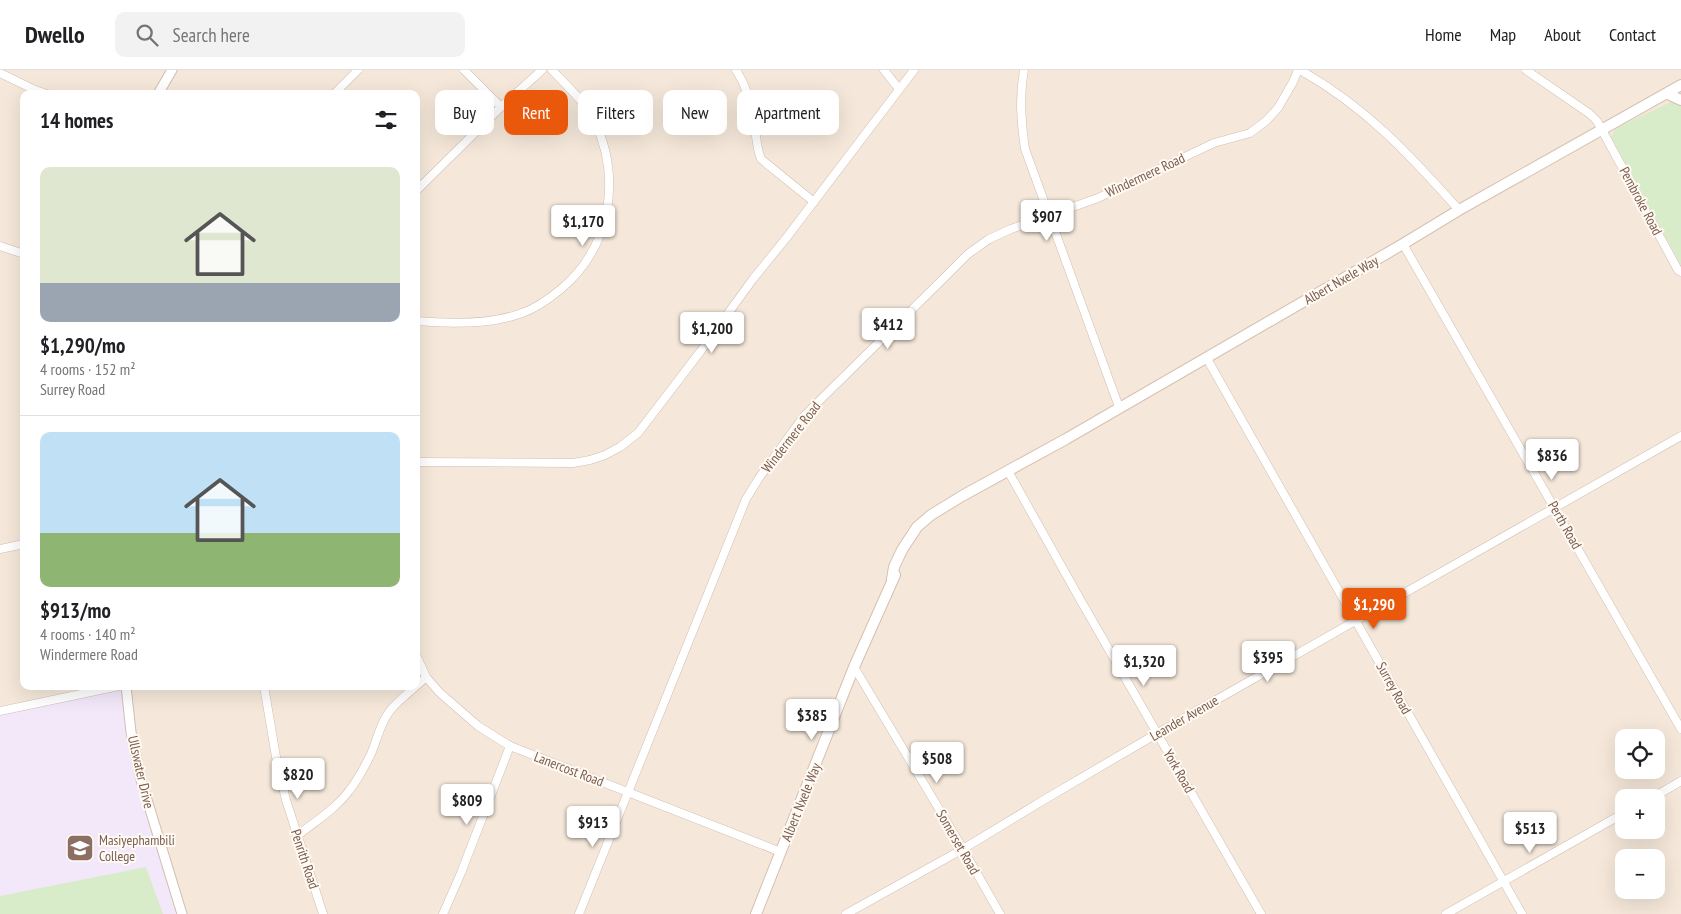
<!DOCTYPE html>
<html lang="en">
<head>
<meta charset="utf-8">
<style>
  :root { --surface:#fff; --page:#f2f2f2; --text:#202124; --muted:#757577; --line:#e0e0e0; --accent:#ea580c }
  body { margin:0; font-family:"PT Sans Narrow",sans-serif; background:var(--page); color:var(--text); height:100vh; display:flex; flex-direction:column; font-size:19px; white-space:nowrap }
  * { box-sizing:border-box; margin:0 }
  p { font-size:16px; color:var(--muted) }
  .icon { flex:none; width:28px; height:28px; fill:none; stroke:currentColor; stroke-width:2; stroke-linecap:round; stroke-linejoin:round }
  .map { position:relative; flex:1; overflow:hidden }
  .sheet { position:absolute; left:20px; top:20px; width:400px; height:600px; display:flex; flex-direction:column; background:var(--surface); border-radius:10px; box-shadow:0 5px 20px #0002 }
  .sheet>* { flex:none }
  .guide { position:absolute; left:435px; top:20px; width:475px; height:45px; display:flex; gap:10px }
  .controls { position:absolute; left:1615px; top:659px; display:grid; gap:10px }
  .controls a { display:grid; place-items:center; width:50px; height:50px; border-radius:10px; background:var(--surface); box-shadow:0 5px 20px #0002; font-size:25px }
  .price { position:absolute; translate:-50% -42px; padding:0 11px; border-radius:5px; background:#fff; color:#222; font-size:16px; line-height:32px; filter:drop-shadow(0 1px 2px #0008) }
  .price::after { content:''; position:absolute; left:50%; top:30px; width:15px; height:11px; margin-left:-8px; background:inherit; clip-path:polygon(0 0,100% 0,50% 100%) }
  .price.selected { background:var(--accent); color:#fff }
  ul { padding:0; list-style:none }
  li { display:grid; align-content:center; gap:10px; height:265px; padding:0 20px }
  li+li { border-top:1px solid var(--line) }
  li span { display:grid; place-items:center; height:155px; border-radius:10px; color:#555 }
  li>.icon { margin-inline-start:auto }
  span .icon { width:90px; height:90px; fill:#fffc; stroke-width:1 }
  li b { font-size:21px }
  h2 { display:flex; justify-content:space-between; align-items:center; height:60px; padding:0 20px; font-size:21px }
  .chip { padding:0 18px; border-radius:10px; background:var(--surface); box-shadow:0 5px 20px #0002; font-size:18px; line-height:45px }
  .chip.selected { background:var(--accent); color:#fff }
  header { display:flex; align-items:center; gap:30px; box-sizing:border-box; height:70px; padding:0 25px; background:var(--surface); border-bottom:1px solid var(--line) }
  header strong { font-size:24px }
  nav { display:flex; gap:28px; margin-inline-start:auto; font-size:18px }
  .search { width:350px; height:45px; background:var(--page); display:flex; align-items:center; gap:12px; box-sizing:border-box; padding:0 18px; border-radius:10px; color:var(--muted); font-size:19px }
  .map>svg:first-child { display:block }
  .residential { fill:#f5e8da; fill-rule:evenodd }
  .education { fill:#f3e8fa }
  .green { fill:#d8ecc9 }
  .lines { fill:none; stroke-linecap:round; stroke-linejoin:round }
  .minor-casing { stroke:#d1beb0; stroke-width:9 }
  .tertiary-casing { stroke:#d1beb0; stroke-width:11 }
  .secondary-casing { stroke:#d6c0b0; stroke-width:12 }
  .minor { stroke:#fff; stroke-width:8 }
  .tertiary { stroke:#fff; stroke-width:9 }
  .secondary { stroke:#fff; stroke-width:10 }
  .labels { text-anchor:middle; stroke-width:4; stroke-linejoin:round; paint-order:stroke }
  .street-label { font-size:14px; fill:#7a5c4d; stroke:#fffaf3 }
  .education-label { font-size:14px; fill:#785e54; stroke:#fffaf3; text-anchor:start }
</style>
</head>
<body>
<header>
<strong>Dwello</strong>
<div class="search"><svg class="icon" aria-label="search" viewBox="0 0 24 24"><circle cx="10" cy="10" r="6"/><path d="M15 15l6 6"/></svg>Search here</div>
<nav><a>Home</a><a>Map</a><a>About</a><a>Contact</a></nav>
</header>
<div class="map">
<svg width="1681" height="844" viewBox="0 0 1681 844">
  <rect width="100%" height="100%" fill="#fdf6ec"/>
  <path class="residential" d="M0,0H1681V844H0ZM24,24H416V616H24ZM1624,668H1656V700H1624ZM1624,728H1656V760H1624ZM1624,788H1656V820H1624Z"/>
  <polygon class="education" points="124,617 129,662 179,844 0,844 0,643"/>
  <g class="green">
    <polygon points="1673,31 1681,35 1681,195 1611,67 1616,58"/>
    <polygon points="146,797 163,844 0,844 0,826"/>
  </g>
  <g class="lines">
    <g class="minor-casing">
      <g id="minor">
        <polyline points="464,0 501,37"/>
        <path d="M736,0C746,15 751,32 754,49C756,63 756,77 761,89L814,132"/>
        <polyline points="884,0 899,19"/>
        <path d="M1024,0C1019,27 1021,52 1025,79L1119,337"/>
        <path d="M1300,0C1366,37 1410,85 1459,140"/>
        <polyline points="1526,0 1590,44 1597,51 1678,200 1681,202"/>
        <polyline points="0,3 35,20 47,24"/>
        <polyline points="334,24 358,0"/>
        <polyline points="416,121 501,37 542,0"/>
        <polyline points="1403,174 1681,659"/>
        <polyline points="0,176 24,184"/>
        <path d="M416,251C450,254 490,255 522,243C537,238 549,229 561,219C611,177 622,108 594,50C584,31 566,15 552,0"/>
        <polyline points="1206,287 1522,844"/>
        <polyline points="416,392 573,393 590,390 605,385 620,377 638,363 700,282 753,209 787,167 914,0"/>
        <polyline points="1008,401 1081,531 1261,844"/>
        <polyline points="0,479 24,474"/>
        <polyline points="416,585 426,607 439,622 478,656 510,676 781,782"/>
        <polyline points="854,597 963,779 1000,844"/>
        <polyline points="264,616 276,687 286,730 323,844"/>
        <polyline points="0,641 119,616"/>
        <polyline points="1652,728 1681,711"/>
        <path d="M297,766C315,751 335,740 349,721C358,710 365,696 371,684C377,670 380,654 389,642C398,630 415,618 426,607"/>
        <polyline points="443,844 461,803 510,676"/>
        <path d="M579,844C634,705 691,568 746,429L759,408L804,346L951,201L968,184L989,169L1011,159L1098,128L1214,73L1250,63L1266,51L1278,38L1293,12L1298,0"/>
        <polyline points="846,844 963,779 1047,728 1158,663 1681,366"/>
        <polyline points="1446,844 1624,743"/>
      </g>
    </g>
    <g class="tertiary-casing">
      <g id="tertiary">
        <polyline points="158,24 172,0"/>
        <polyline points="126,616 131,662 141,710 182,844"/>
      </g>
    </g>
    <g class="secondary-casing">
      <g id="secondary">
        <polyline points="1668,24 1681,30"/>
        <polyline points="892,509 894,497 902,480 917,457 931,445 962,426 1066,369 1403,174 1459,140 1681,15"/>
        <polyline points="756,844 854,597 895,505"/>
      </g>
    </g>
    <use href="#minor" class="minor"/>
    <use href="#tertiary" class="tertiary"/>
    <use href="#secondary" class="secondary"/>
  </g>
  <defs>
    <g id="school-square" transform="scale(1.4375)"><rect x="-9" y="-9" width="18" height="18" rx="4" fill="#8d6e63" stroke="#fffaf3"/><path d="M0-5L7-2L0 1L-7-2ZM-4 1L0 2.5L4 1V4Q0 6-4 4Z" fill="#fff"/></g>
  </defs>
  <g fill-rule="evenodd">
    <use href="#school-square" x="80" y="778"/>
  </g>
  <g class="labels">
    <g class="street-label">
      <text transform="translate(1145 105) rotate(-25)" y="5">Windermere Road</text>
      <text transform="translate(1641 131) rotate(62)" y="5">Pembroke Road</text>
      <text transform="translate(1341 210) rotate(-30)" y="5">Albert Nxele Way</text>
      <text transform="translate(791 367) rotate(-52)" y="5">Windermere Road</text>
      <text transform="translate(1565 455) rotate(60)" y="5">Perth Road</text>
      <text transform="translate(1394 618) rotate(61)" y="5">Surrey Road</text>
      <text transform="translate(1184 648) rotate(-30)" y="5">Leander Avenue</text>
      <text transform="translate(569 699) rotate(21)" y="5">Lanercost Road</text>
      <text transform="translate(1179 701) rotate(60)" y="5">York Road</text>
      <text transform="translate(141 702) rotate(77)" y="5">Ullswater Drive</text>
      <text transform="translate(801 732) rotate(-68)" y="5">Albert Nxele Way</text>
      <text transform="translate(958 772) rotate(60)" y="5">Somerset Road</text>
      <text transform="translate(305 789) rotate(72)" y="5">Penrith Road</text>
    </g>
    <g class="education-label">
      <text x="99" y="775">Masiyephambili<tspan x="99" dy="16">College</tspan></text>
    </g>
  </g>
</svg>
<div class="controls">
<a><svg class="icon" aria-label="locate" viewBox="0 0 24 24"><circle cx="12" cy="12" r="6"/><path d="M12 2v4M12 18v4M2 12h4M18 12h4"/></svg></a>
<a>+</a>
<a>−</a>
</div>
<b class="price" style="left:1047px;top:172px">$907</b>
<b class="price" style="left:583px;top:177px">$1,170</b>
<b class="price" style="left:888px;top:280px">$412</b>
<b class="price" style="left:712px;top:284px">$1,200</b>
<b class="price" style="left:1552px;top:411px">$836</b>
<b class="price selected" style="left:1374px;top:560px">$1,290</b>
<b class="price" style="left:1268px;top:613px">$395</b>
<b class="price" style="left:1144px;top:617px">$1,320</b>
<b class="price" style="left:812px;top:671px">$385</b>
<b class="price" style="left:937px;top:714px">$508</b>
<b class="price" style="left:298px;top:730px">$820</b>
<b class="price" style="left:467px;top:756px">$809</b>
<b class="price" style="left:593px;top:778px">$913</b>
<b class="price" style="left:1530px;top:784px">$513</b>
<div class="guide">
<a class="chip">Buy</a>
<a class="chip selected">Rent</a>
<a class="chip">Filters</a>
<a class="chip">New</a>
<a class="chip">Apartment</a>
</div>
<section class="sheet">
<h2>14 homes<svg class="icon" aria-label="filters" viewBox="0 0 24 24"><path d="M4 7h16M4 17h16"/><circle cx="9" cy="7" r="2"/><circle cx="15" cy="17" r="2"/></svg></h2>
<ul>
<li><span style="background:linear-gradient(#dfe7d0 75%,#9aa5b1 0)"><svg class="icon" aria-label="home" viewBox="0 0 24 24"><path d="M3 11l9-7 9 7M6 9v11h12V9"/></svg></span><div><b>$1,290/mo</b><p>4 rooms · 152 m²</p><p>Surrey Road</p></div></li>
<li><span style="background:linear-gradient(#bfe0f5 65%,#8fb573 0)"><svg class="icon" aria-label="home" viewBox="0 0 24 24"><path d="M3 11l9-7 9 7M6 9v11h12V9"/></svg></span><div><b>$913/mo</b><p>4 rooms · 140 m²</p><p>Windermere Road</p></div></li>
</ul>
</section>
</div>
</body>
</html>
